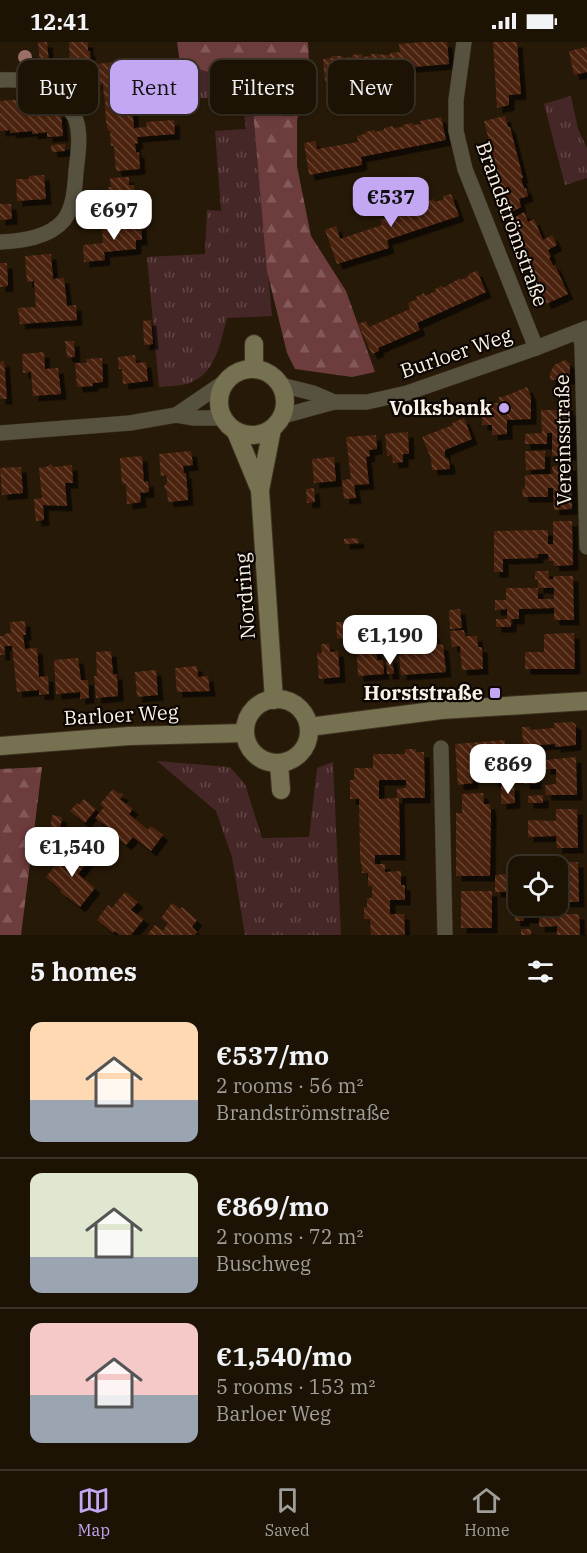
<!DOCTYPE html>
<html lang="en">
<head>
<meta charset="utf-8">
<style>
  :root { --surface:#1c1305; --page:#292013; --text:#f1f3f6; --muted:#a09e9a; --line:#3a3227; --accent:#c3a7f2 }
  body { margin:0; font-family:"IBM Plex Serif",serif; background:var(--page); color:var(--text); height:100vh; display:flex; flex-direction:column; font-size:22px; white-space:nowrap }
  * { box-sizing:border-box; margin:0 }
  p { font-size:20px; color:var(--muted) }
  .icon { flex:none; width:33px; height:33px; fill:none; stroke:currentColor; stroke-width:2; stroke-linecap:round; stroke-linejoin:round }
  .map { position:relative; height:893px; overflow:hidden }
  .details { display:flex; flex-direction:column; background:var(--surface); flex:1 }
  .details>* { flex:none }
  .hud { position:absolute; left:18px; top:18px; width:552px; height:54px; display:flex; gap:12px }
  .controls { position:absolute; left:508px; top:814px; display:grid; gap:12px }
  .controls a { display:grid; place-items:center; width:60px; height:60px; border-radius:12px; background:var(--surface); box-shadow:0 2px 4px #0004,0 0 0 2px var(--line); font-size:30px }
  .price { position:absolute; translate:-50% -51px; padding:0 14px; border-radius:12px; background:#fff; color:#222; font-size:20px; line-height:39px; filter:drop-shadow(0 2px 3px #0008) }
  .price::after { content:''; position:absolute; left:50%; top:36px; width:18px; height:14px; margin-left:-9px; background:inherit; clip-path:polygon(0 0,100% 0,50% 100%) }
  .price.current { background:var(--accent); color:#111 }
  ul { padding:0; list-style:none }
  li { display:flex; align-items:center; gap:18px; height:150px; padding:0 30px }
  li+li { border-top:2px solid var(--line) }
  li span { display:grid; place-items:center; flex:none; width:168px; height:120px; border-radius:12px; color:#555 }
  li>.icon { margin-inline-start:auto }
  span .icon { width:72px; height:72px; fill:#fffc; stroke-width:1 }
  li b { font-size:26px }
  h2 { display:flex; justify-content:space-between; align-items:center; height:72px; padding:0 30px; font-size:26px }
  .pill { padding:0 21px; border-radius:12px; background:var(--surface); box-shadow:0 2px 4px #0004,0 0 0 2px var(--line); font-size:21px; line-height:54px }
  .pill.current { background:var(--accent); color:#111 }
  .status { display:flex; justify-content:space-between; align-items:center; height:42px; padding:0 30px; background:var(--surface); direction:ltr }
  .status svg { height:16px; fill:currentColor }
  .menu { display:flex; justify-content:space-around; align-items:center; height:84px; border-top:2px solid var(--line); background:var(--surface); font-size:16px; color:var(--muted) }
  .menu a { display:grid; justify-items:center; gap:3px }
  .menu .current { color:var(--accent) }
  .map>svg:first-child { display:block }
  .grass { fill:url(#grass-tufts) }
  .forest { fill:url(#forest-firs) }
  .building { fill:url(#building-back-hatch); fill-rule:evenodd; filter:url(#shadow) }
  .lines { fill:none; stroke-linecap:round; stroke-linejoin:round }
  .street-casing { stroke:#403322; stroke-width:16 }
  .secondary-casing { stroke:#403322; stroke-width:20 }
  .street { stroke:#56523f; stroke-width:15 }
  .secondary { stroke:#767151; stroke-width:18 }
  .tree { fill:#9b6f66 }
  .poi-dot { fill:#c3a7f2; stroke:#0b0602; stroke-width:2 }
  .labels { text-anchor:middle; stroke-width:4.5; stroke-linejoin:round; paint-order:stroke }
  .street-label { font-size:20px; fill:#fbf1e6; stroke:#0b0602 }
  .poi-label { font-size:20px; font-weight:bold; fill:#fbf1e6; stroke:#0b0602; text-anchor:end }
</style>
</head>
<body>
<div class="status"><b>12:41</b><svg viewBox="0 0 49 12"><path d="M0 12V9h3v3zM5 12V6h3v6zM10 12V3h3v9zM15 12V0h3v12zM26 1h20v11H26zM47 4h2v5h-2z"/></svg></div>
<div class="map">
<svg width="587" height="893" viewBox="0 0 587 893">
  <defs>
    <pattern id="grass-tufts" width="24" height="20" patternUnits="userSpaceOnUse" patternTransform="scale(1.5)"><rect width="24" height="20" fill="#462727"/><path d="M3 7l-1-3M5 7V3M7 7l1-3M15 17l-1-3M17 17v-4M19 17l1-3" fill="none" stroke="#624746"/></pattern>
    <pattern id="forest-firs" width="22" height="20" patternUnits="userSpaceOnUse" patternTransform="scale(1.5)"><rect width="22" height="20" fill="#6d3c3c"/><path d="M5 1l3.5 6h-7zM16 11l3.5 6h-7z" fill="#835958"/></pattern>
    <pattern id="building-back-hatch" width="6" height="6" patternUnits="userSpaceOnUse" patternTransform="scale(1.5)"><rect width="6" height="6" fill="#4c240e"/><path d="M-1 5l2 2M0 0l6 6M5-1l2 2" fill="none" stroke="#674431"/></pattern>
    <filter id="shadow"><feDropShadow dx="5.5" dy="5.5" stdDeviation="0" flood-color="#0009"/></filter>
  </defs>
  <rect width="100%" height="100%" fill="#261907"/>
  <g class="grass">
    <path d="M249,27L272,274L227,276C220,301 216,333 187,342C178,344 168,344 159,345L147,215L205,212L207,168L221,169L215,89L246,87L242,55L178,57L177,28Z"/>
    <polygon points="571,54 578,87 587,106 587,136 565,143 544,62"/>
    <polygon points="157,719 230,725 245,742 262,796 309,795 317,726 333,720 341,893 245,893 232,815 216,769"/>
  </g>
  <g class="forest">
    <polygon points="177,0 308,0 309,20 297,79 297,124 311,194 346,249 375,330 352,335 295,327 287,311 267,229 252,57 227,35 180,22"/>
    <polygon points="42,725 21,893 0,893 0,727"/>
  </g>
  <g class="building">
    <polygon points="38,0 47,0 49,21 40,22"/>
    <polygon points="69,0 88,0 88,9 90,9 91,22 70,24"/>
    <polygon points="424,0 447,0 449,22 401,26 401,34 325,39 323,17 332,16 331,14 343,14 343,16 352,15 352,13 362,12 362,15 371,14 371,12 390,13 390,11 400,10 399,2"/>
    <polygon points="493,0 517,0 521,52 509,53 509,63 497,66"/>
    <polygon points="587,5 587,30 574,33 569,9"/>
    <polygon points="117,20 118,39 116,39 116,43 127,42 129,63 132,63 134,86 147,85 146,80 174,78 175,92 137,95 138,101 135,102 136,111 139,110 140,127 116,129 114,104 111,104 110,89 108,89 106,80 105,56 104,56 103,42 97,43 96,22"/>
    <polygon points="24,57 25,68 31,68 30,57 44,57 45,71 61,70 63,94 47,95 47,90 32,92 32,89 10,91 10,88 0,89 0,59"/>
    <polygon points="505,74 508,85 510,85 523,136 521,136 524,147 526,146 528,154 519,157 521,165 508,172 484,79"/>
    <polygon points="441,75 446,98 361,115 362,123 309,133 304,101 315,99 317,107 358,100 357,94 365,92 365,90 375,88 375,90 384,88 384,86 393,84 394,86 403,85 402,83 412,81 413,83 421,82 420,79"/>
    <polygon points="65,102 65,109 52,110 51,103"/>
    <polygon points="44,133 46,157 17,159 16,137 29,137 29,134"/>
    <polygon points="129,135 129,143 134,143 135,155 138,155 139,166 110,168 108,145 111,145 110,136"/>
    <polygon points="451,152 459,174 387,198 389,206 337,222 325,188 336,184 340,197 382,183 380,178 390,175 389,172 397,169 394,159 405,156 408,166 415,163 416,166 426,163 425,160 434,157 435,160 444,157 443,154"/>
    <polygon points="0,162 11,162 12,177 0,178"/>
    <polygon points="524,170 528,180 534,177 543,198 552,193 557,203 548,208 551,215 549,216 553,223 555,223 568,252 546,262 509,179"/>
    <polygon points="141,182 142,198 136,198 136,207 104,210 105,218 84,220 83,203 103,201 102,184"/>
    <polygon points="51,212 53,237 64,236 67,264 76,263 77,278 20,282 18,266 36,265 34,239 27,240 25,214"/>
    <polygon points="0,221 7,221 8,244 0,245"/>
    <polygon points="477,229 486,250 417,281 420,288 378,306 379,309 372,312 358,282 366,279 369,285 410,267 408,261 417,257 416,255 424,251 425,254 436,249 435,247 442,244 443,246 460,236 461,238 469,234 468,232"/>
    <polygon points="151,278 153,302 144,303 143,279"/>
    <polygon points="65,299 74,299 75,315 67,315"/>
    <polygon points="44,310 45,327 58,326 61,352 33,354 31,330 23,331 22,312"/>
    <polygon points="135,313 136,321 146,320 148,339 123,342 122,327 119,327 118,315"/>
    <polygon points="102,316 103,340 93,341 93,344 77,345 75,321 87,321 86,317"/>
    <polygon points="565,318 570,322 570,337 550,338 550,332 554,323"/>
    <polygon points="4,319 7,357 0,357 0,320"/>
    <polygon points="527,345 531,355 531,377 507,378 507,392 492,393 492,383 482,383 482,366 492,366 492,361 499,361 499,355 503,355"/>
    <polygon points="560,363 568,363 568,368 570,368 571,413 552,414 552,391 547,391 547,402 525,402 525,392 542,391 541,368 560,368"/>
    <polygon points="464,376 472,397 445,408 445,415 449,418 450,427 432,428 431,416 422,395 453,383 452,381"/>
    <polygon points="408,390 409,412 403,412 403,420 393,421 392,413 387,414 385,392"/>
    <polygon points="376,393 377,407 369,408 370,414 366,415 369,442 354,443 356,456 344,457 342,438 351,437 346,395"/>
    <polygon points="191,409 193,423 183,424 184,431 186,431 188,458 168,460 167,449 165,447 164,444 167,441 167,438 166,433 161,434 159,412"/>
    <polygon points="525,409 545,409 545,427 526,428"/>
    <polygon points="142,414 144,440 148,439 149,450 140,451 141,460 127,462 126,442 122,442 120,416"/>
    <polygon points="334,415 336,439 314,441 312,417"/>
    <polygon points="51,422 53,425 72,423 73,441 65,441 67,464 43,463 44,478 36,479 34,457 42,456 39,426 46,425"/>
    <polygon points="571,423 572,467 554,468 553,446 548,446 548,455 523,455 522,447 525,447 525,433 553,432 552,424"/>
    <polygon points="21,425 23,451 2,453 0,426"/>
    <polygon points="314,446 315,460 307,461 306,447"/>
    <polygon points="553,479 572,479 573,523 554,524 553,519 549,519 548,512 538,512 538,516 503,517 503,530 494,530 494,489 548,488 548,502 553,502"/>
    <polygon points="358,496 359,501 344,502 344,497"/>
    <polygon points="535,529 548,529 549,537 553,537 554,534 573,534 574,578 554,578 554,566 519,567 519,577 511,577 511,585 496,585 496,577 507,577 507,567 495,568 495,558 506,558 506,546 538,546 538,557 554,557 554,546 538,546 538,537 535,538"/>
    <polygon points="460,567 462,586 450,587 449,568"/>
    <polygon points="25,579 26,593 23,593 25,607 37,606 39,635 48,634 49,652 39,653 39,648 17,650 12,604 4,604 5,613 0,613 0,594 4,594 4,592 11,591 10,580"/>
    <polygon points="415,579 417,593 434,591 435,602 443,603 446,630 401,633 398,601 404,597 403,581"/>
    <polygon points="336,580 345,580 346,596 337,597"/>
    <polygon points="464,588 465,594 477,594 478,605 482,605 483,627 462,628 460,604 452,605 450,589"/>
    <polygon points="574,591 575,627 525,627 525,610 544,610 544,592"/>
    <polygon points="375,595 377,618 383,618 384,632 358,634 356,596"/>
    <polygon points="321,602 329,602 330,610 338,609 340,635 319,637 317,611 322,611"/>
    <polygon points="111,609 113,632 117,632 118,654 96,656 94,634 97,634 96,610"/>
    <polygon points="392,615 394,632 387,632 386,616"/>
    <polygon points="78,616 81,638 88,638 89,656 80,657 80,650 56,652 54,618"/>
    <polygon points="197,624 198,635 208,634 210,649 177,650 175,626"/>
    <polygon points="156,628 158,653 137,655 135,630"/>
    <polygon points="572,680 576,683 576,703 555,705 555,702 523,704 522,685 530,685 531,688 554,686 554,681"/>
    <polygon points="505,698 507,739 493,740 491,723 472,725 473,741 458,743 455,702"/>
    <path d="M405,707H416V710H424L425,756H399L400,813H375V822H385V830L401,829V843H405V858H390V872H404L405,893H371L370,877H364V865H367V856H372V844H368V831H362V822H361L360,813L359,757H350V738H354V726H373V712H405ZM379,738H406V746L397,747V756L379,757Z"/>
    <polygon points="541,711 542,719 514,721 513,713"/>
    <polygon points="576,715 577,753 546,753 545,743 556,742 556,727 545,727 545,718"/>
    <rect x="524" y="735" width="12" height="7"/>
    <polygon points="514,743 515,761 501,762 501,744"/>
    <polygon points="113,747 119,752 120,751 123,753 120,757 133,767 129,772 148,788 151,784 163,793 151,809 133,795 126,803 109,789 111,787 95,776 104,765 100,762"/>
    <polygon points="483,751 484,762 490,762 491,770 490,834 456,834 456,771 462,771 462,752"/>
    <polygon points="543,753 543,761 528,761 528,754"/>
    <polygon points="84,757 96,767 85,781 70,769 77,761 79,763"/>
    <polygon points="556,767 577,767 578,806 557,806 556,794 528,795 528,778 556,779"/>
    <polygon points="52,773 62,775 59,793 50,792"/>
    <polygon points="74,807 89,818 78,832 95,846 80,865 60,850 61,848 46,835 60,818 63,820"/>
    <polygon points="552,813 552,823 524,825 524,820 535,819 535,814"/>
    <polygon points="555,820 578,820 579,860 558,860 558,825 555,825"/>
    <polygon points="510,832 511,850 495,850 495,833"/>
    <rect x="461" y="849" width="31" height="37"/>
    <polygon points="125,850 138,860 131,868 144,877 131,893 120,893 115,889 113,891 97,878 108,863 112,866"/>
    <polygon points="172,861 180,867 182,865 197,878 192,885 197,890 195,893 147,893 155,883 163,889 168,881 161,876"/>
    <rect x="537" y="864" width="16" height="2"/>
    <polygon points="515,867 536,867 536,876 524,876 524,879 515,879"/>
    <polygon points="556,872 579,872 580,893 557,893 557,884 539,885 539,874"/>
    <rect x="521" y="887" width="10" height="6"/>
  </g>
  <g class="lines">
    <g class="street-casing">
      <g id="street">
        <polyline points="464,0 456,58 456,89 465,127 536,306"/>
        <path d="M0,38C27,37 53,41 69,66C71,70 75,74 76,78C81,93 78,113 76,129C75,144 74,165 64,178C49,196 21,199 0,200"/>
        <polyline points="579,290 582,303 587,505"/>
        <polyline points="281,343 313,351 334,360"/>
        <polyline points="176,373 226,339"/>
        <polyline points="283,374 334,360 367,360 407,351 536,306 587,286"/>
        <polyline points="0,391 130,381 176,373 194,376 223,376"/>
        <polyline points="441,706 445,893"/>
      </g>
    </g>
    <g class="secondary-casing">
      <g id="secondary">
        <polyline points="254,302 254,327"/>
        <circle cx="252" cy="360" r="33"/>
        <polyline points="272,387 260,448 274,658"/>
        <polyline points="236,390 260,448"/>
        <circle cx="277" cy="689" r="32"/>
        <polyline points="309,685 441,668 587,659"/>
        <polyline points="0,704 129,694 245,691"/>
        <polyline points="279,721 281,748"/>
      </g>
    </g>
    <use href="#street" class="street"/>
    <use href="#secondary" class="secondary"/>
  </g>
  <circle class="tree" cx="25" cy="15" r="7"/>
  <g class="poi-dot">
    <circle cx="504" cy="366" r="6"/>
    <rect x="489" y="645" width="12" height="12" rx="3"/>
  </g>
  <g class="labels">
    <g class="street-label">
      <text transform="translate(512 182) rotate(70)" y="7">Brandströmstraße</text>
      <text transform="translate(456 311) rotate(-19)" y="7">Burloer Weg</text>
      <text transform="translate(563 398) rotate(-91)" y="7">Vereinsstraße</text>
      <text transform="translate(245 554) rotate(-94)" y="7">Nordring</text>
      <text transform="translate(121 673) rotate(-3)" y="7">Barloer Weg</text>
    </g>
    <g class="poi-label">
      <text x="492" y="373">Volksbank</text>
      <text x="483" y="658">Horststraße</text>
    </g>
  </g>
</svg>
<div class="controls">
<a><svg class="icon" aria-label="locate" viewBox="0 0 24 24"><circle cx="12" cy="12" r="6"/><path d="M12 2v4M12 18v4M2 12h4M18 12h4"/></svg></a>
</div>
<b class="price current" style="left:391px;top:186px">€537</b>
<b class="price" style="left:114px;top:199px">€697</b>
<b class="price" style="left:390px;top:624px">€1,190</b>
<b class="price" style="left:508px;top:753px">€869</b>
<b class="price" style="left:72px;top:836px">€1,540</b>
<div class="hud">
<a class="pill">Buy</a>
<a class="pill current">Rent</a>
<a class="pill">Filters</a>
<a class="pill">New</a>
</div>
</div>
<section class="details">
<h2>5 homes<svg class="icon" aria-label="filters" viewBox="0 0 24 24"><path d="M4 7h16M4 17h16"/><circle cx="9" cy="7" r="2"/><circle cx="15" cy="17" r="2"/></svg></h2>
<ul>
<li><span style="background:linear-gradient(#ffd9b3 65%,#9aa5b1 0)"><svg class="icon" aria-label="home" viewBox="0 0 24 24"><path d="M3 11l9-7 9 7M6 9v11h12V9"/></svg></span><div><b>€537/mo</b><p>2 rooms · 56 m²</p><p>Brandströmstraße</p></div></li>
<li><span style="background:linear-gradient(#dfe7d0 70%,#9aa5b1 0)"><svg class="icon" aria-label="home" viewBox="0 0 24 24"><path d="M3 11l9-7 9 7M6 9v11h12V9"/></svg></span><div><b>€869/mo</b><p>2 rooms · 72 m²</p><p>Buschweg</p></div></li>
<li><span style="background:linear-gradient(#f6c9c9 60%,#9aa5b1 0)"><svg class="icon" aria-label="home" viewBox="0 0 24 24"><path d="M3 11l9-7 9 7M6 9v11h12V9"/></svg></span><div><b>€1,540/mo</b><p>5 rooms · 153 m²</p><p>Barloer Weg</p></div></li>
</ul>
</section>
<nav class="menu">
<a class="current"><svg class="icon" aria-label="map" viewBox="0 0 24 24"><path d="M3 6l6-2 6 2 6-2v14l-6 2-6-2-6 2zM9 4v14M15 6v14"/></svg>Map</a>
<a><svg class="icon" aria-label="saved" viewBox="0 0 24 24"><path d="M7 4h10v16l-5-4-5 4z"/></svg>Saved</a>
<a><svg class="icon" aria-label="home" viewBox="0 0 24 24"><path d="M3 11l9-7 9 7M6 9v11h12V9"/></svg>Home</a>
</nav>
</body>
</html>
